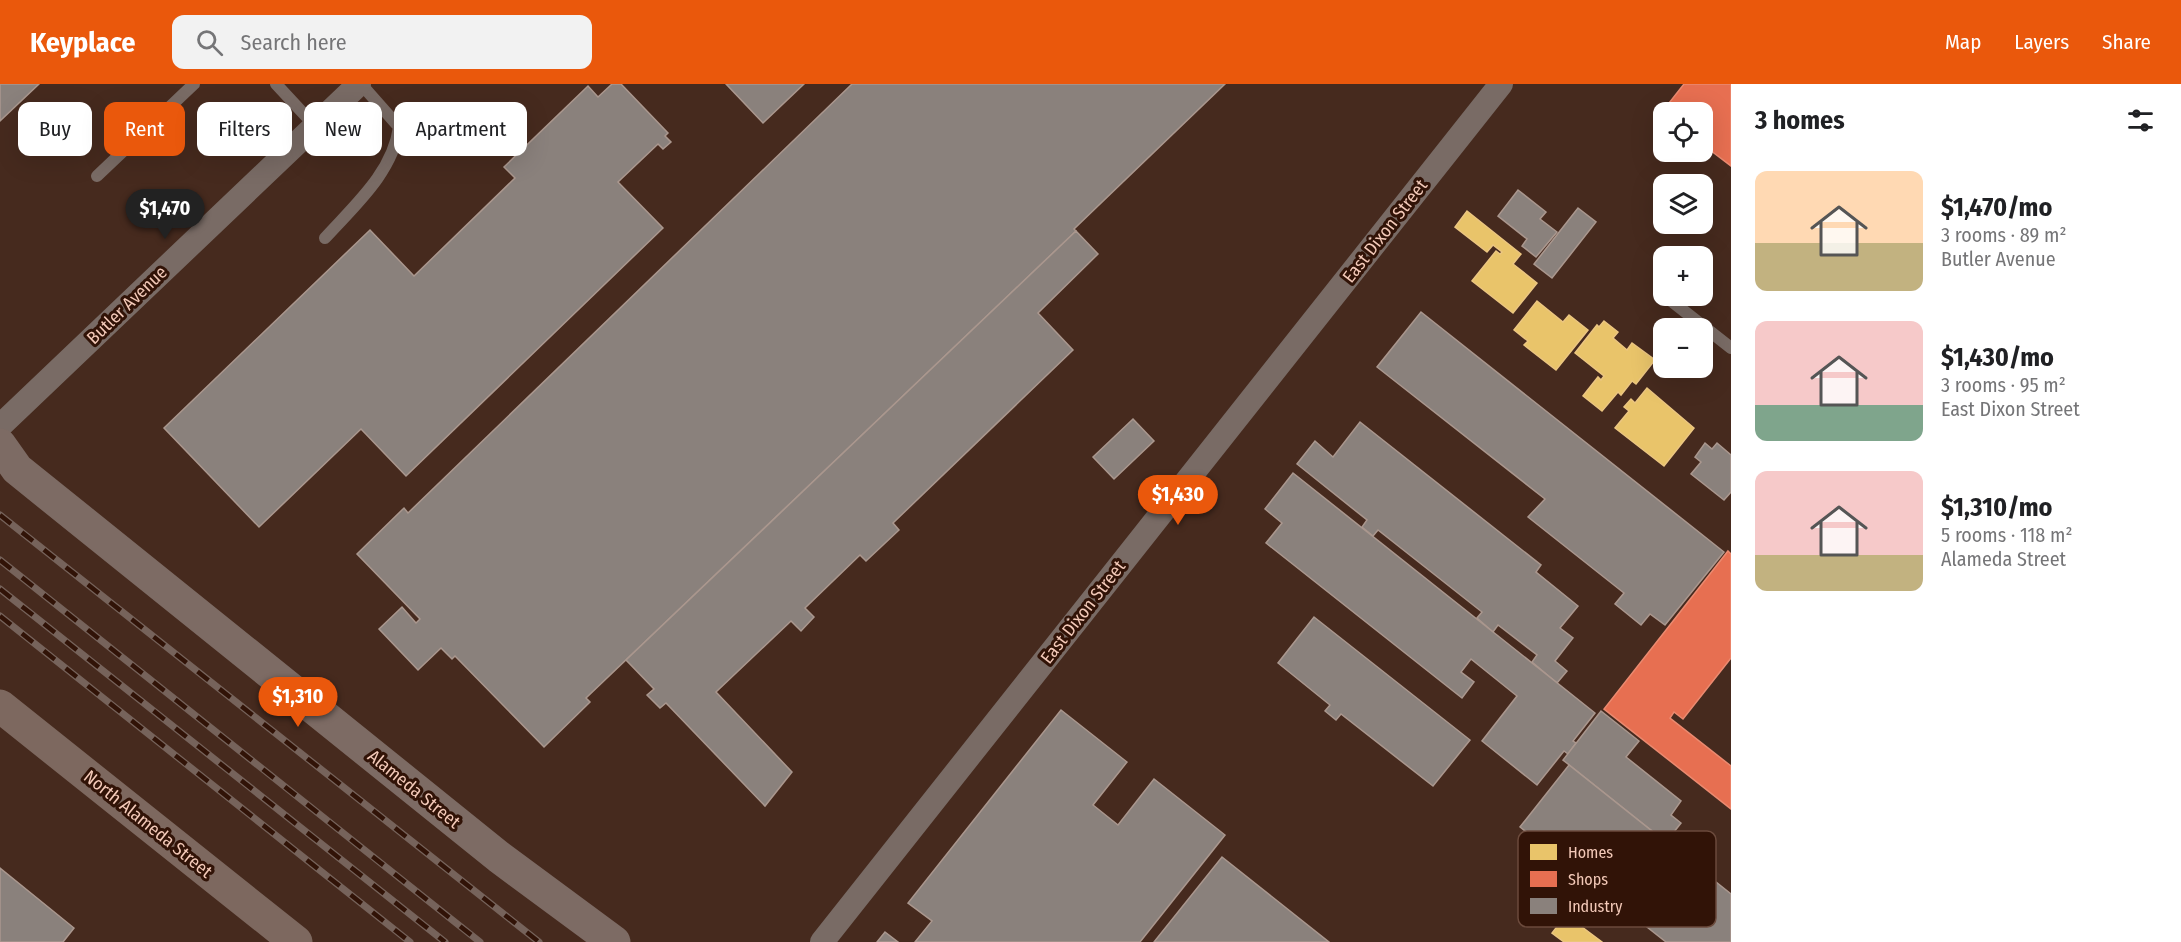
<!DOCTYPE html>
<html lang="en">
<head>
<meta charset="utf-8">
<style>
  :root { --surface:#fff; --page:#f2f2f2; --text:#202124; --muted:#757577; --accent:#ea580c }
  body { margin:0; font-family:"Fira Sans Condensed",sans-serif; background:var(--page); color:var(--text); height:100vh; display:flex; flex-direction:column; font-size:22px; white-space:nowrap }
  * { box-sizing:border-box; margin:0 }
  p { font-size:20px; color:var(--muted) }
  .icon { flex:none; width:33px; height:33px; fill:none; stroke:currentColor; stroke-width:2; stroke-linecap:round; stroke-linejoin:round }
  .map { position:relative; flex:1; overflow:hidden }
  .side { display:flex; flex-direction:column; background:var(--surface); width:450px }
  .side>* { flex:none }
  .guide { position:absolute; left:18px; top:18px; width:570px; height:54px; display:flex; gap:12px }
  .fabs { position:absolute; left:1653px; top:18px; display:grid; gap:12px }
  .fabs a { display:grid; place-items:center; width:60px; height:60px; border-radius:12px; background:var(--surface); box-shadow:0 6px 24px #0002; font-size:30px }
  .price { position:absolute; translate:-50% -51px; padding:0 14px; border-radius:21px; background:var(--accent); color:#fff; font-size:20px; line-height:39px; filter:drop-shadow(0 2px 3px #0008) }
  .price::after { content:''; position:absolute; left:50%; top:36px; width:18px; height:14px; margin-left:-9px; background:inherit; clip-path:polygon(0 0,100% 0,50% 100%) }
  .price.on { background:#222; color:#fff }
  ul { padding:0; list-style:none }
  li { display:flex; align-items:center; gap:18px; height:150px; padding:0 24px }
  li span { display:grid; place-items:center; flex:none; width:168px; height:120px; border-radius:12px; color:#555 }
  li>.icon { margin-inline-start:auto }
  span .icon { width:72px; height:72px; fill:#fffc; stroke-width:1 }
  li b { font-size:26px }
  h2 { display:flex; justify-content:space-between; align-items:center; height:72px; padding:0 24px; font-size:26px }
  .chip { padding:0 21px; border-radius:12px; background:var(--surface); box-shadow:0 6px 24px #0002; font-size:21px; line-height:54px }
  .chip.on { background:var(--accent); color:#fff }
  header { display:flex; align-items:center; gap:36px; box-sizing:border-box; height:84px; padding:0 30px; background:var(--accent); color:#fff }
  header strong { font-size:28px }
  nav { display:flex; gap:33px; margin-inline-start:auto; font-size:21px }
  .search { width:420px; height:54px; background:var(--page); display:flex; align-items:center; gap:15px; box-sizing:border-box; padding:0 21px; border-radius:12px; color:var(--muted); font-size:22px }
  main { display:flex; flex:1; min-height:0 }
  .map>svg:first-child { display:block }
  .homes { fill:#e9c46a; stroke:#ecc681; stroke-width:1.5 }
  .shops { fill:#e76f51; stroke:#eb8a70; stroke-width:1.5 }
  .industry { fill:#8a817c; stroke:#aa978e; stroke-width:1.5 }
  .lines { fill:none; stroke-linecap:round; stroke-linejoin:round }
  .lane { stroke:#796b65; stroke-width:12 }
  .street { stroke:#796b65; stroke-width:24 }
  .secondary { stroke:#7d6b64; stroke-width:33 }
  .primary { stroke:#7d685f; stroke-width:33 }
  .rail-casing { stroke:#76635b; stroke-width:7 }
  .rail { stroke:#311307; stroke-width:4.5; stroke-dasharray:14; stroke-linecap:butt }
  .labels { text-anchor:middle; stroke-width:6; stroke-linejoin:round; paint-order:stroke }
  .street-label { font-size:18px; fill:#f3c9b8; stroke:#311307 }
  .key { fill:#311307; stroke:#6b4a3c; stroke-width:1.5 }
  .key-label { font-size:16px; fill:#f3c9b8 }
</style>
</head>
<body>
<header>
<strong>Keyplace</strong>
<div class="search"><svg class="icon" aria-label="search" viewBox="0 0 24 24"><circle cx="10" cy="10" r="6"/><path d="M15 15l6 6"/></svg>Search here</div>
<nav><a>Map</a><a>Layers</a><a>Share</a></nav>
</header>
<main>
<div class="map">
<svg width="1731" height="858" viewBox="0 0 1731 858">
  <rect width="100%" height="100%" fill="#462a1e"/>
  <g class="homes">
    <polygon points="1467,127 1521,170 1513,180 1537,199 1513,229 1472,197 1496,167 1500,170 1502,168 1493,161 1487,168 1455,143"/>
    <polygon points="1537,217 1563,238 1569,231 1588,246 1556,286 1524,261 1528,257 1514,246"/>
    <polygon points="1604,237 1618,248 1613,254 1627,266 1632,259 1655,276 1636,300 1632,297 1621,311 1618,308 1602,327 1583,312 1598,293 1601,296 1604,292 1575,269 1597,241 1599,243"/>
    <polygon points="1647,304 1694,344 1664,382 1615,344 1629,327 1624,323 1631,315 1635,319"/>
    <polygon points="1566,831 1602,858 1564,858 1552,849"/>
  </g>
  <g class="shops">
    <polygon points="1684,0 1731,0 1731,82 1702,60 1702,28 1662,28"/>
    <polygon points="1728,467 1731,470 1731,574 1683,635 1674,628 1670,634 1731,682 1731,725 1604,625"/>
  </g>
  <g class="industry">
    <polygon points="0,0 39,0 0,37"/>
    <polygon points="612,0 621,0 668,49 665,52 671,58 663,65 658,60 618,98 663,144 406,392 361,345 259,443 164,344 370,146 414,192 515,94 504,83 588,2 598,13"/>
    <polygon points="726,0 804,0 763,39"/>
    <polygon points="852,0 1225,0 1074,145 1076,147 586,614 590,618 544,663 455,572 452,575 441,564 418,586 379,545 402,523 416,539 420,535 357,470 404,424 408,429"/>
    <polygon points="1518,106 1546,128 1540,135 1557,148 1536,173 1522,162 1527,155 1498,132"/>
    <polygon points="1578,124 1596,138 1552,194 1534,180"/>
    <polygon points="1076,147 1098,170 1038,229 1073,266 893,439 899,446 866,477 860,471 805,524 814,533 801,547 791,537 716,608 792,688 765,722 666,619 660,624 647,611 654,605 626,576"/>
    <polygon points="1421,228 1724,468 1665,541 1650,530 1641,541 1615,520 1624,509 1528,433 1545,415 1377,283"/>
    <polygon points="1133,335 1154,357 1114,395 1093,373"/>
    <polygon points="1360,338 1541,481 1536,488 1578,522 1560,544 1573,554 1555,577 1567,587 1557,599 1532,578 1537,571 1498,541 1493,548 1477,534 1482,528 1378,446 1373,452 1362,443 1367,436 1297,380 1315,357 1333,373"/>
    <polygon points="1705,359 1712,365 1717,359 1731,371 1731,408 1724,416 1691,390 1701,378 1695,373"/>
    <polygon points="1293,389 1595,629 1573,657 1576,659 1568,670 1564,667 1537,701 1482,657 1517,612 1471,575 1461,588 1474,598 1462,614 1266,459 1282,439 1265,425"/>
    <polygon points="1314,533 1470,656 1433,702 1341,630 1336,636 1325,627 1330,621 1278,579"/>
    <polygon points="1061,626 1127,678 1093,721 1118,741 1154,695 1225,751 1140,858 915,858 932,837 908,819"/>
    <polygon points="1601,627 1639,657 1626,673 1681,717 1671,731 1681,739 1666,758 1563,676"/>
    <polygon points="1569,681 1731,810 1731,858 1666,858 1520,743"/>
    <polygon points="1222,773 1329,858 1154,858"/>
    <polygon points="0,784 74,844 63,858 0,858"/>
    <polygon points="885,848 898,858 877,858"/>
  </g>
  <g class="lines">
    <g class="lane">
      <polyline points="276,0 315,42"/>
      <polyline points="97,92 194,0"/>
      <path d="M325,154C355,121 393,88 399,43L361,0"/>
      <polyline points="1665,212 1731,264"/>
    </g>
    <g class="street">
      <polyline points="0,342 359,0"/>
      <polyline points="822,858 1501,0"/>
    </g>
    <polyline class="secondary" points="0,361 17,385 499,773 614,858"/>
    <polyline class="primary" points="0,622 296,858"/>
    <g class="rail-casing">
      <g id="rail">
        <polyline points="0,431 539,858"/>
        <polyline points="0,476 480,858"/>
        <polyline points="0,505 445,858"/>
        <polyline points="0,532 410,858"/>
      </g>
    </g>
    <use href="#rail" class="rail"/>
  </g>
  <g class="labels">
    <g class="street-label">
      <text transform="translate(1385 147) rotate(-52)" y="6">East Dixon Street</text>
      <text transform="translate(127 221) rotate(-44)" y="6">Butler Avenue</text>
      <text transform="translate(1083 528) rotate(-52)" y="6">East Dixon Street</text>
      <text transform="translate(414 705) rotate(39)" y="6">Alameda Street</text>
      <text transform="translate(148 740) rotate(39)" y="6">North Alameda Street</text>
    </g>
  </g>
  <rect x="1518" y="747" width="198" height="96" rx="9" class="key"/>
  <rect x="1530" y="760" width="27" height="16" fill="#e9c46a"/>
  <rect x="1530" y="787" width="27" height="16" fill="#e76f51"/>
  <rect x="1530" y="814" width="27" height="16" fill="#8a817c"/>
  <g class="key-label">
    <text x="1568" y="774">Homes</text>
    <text x="1568" y="801">Shops</text>
    <text x="1568" y="828">Industry</text>
  </g>
</svg>
<div class="fabs">
<a><svg class="icon" aria-label="locate" viewBox="0 0 24 24"><circle cx="12" cy="12" r="6"/><path d="M12 2v4M12 18v4M2 12h4M18 12h4"/></svg></a>
<a><svg class="icon" aria-label="layers" viewBox="0 0 24 24"><path d="M12 4l9 5-9 5-9-5zM3 14l9 5 9-5"/></svg></a>
<a>+</a>
<a>−</a>
</div>
<b class="price on" style="left:165px;top:156px">$1,470</b>
<b class="price" style="left:1178px;top:442px">$1,430</b>
<b class="price" style="left:298px;top:644px">$1,310</b>
<div class="guide">
<a class="chip">Buy</a>
<a class="chip on">Rent</a>
<a class="chip">Filters</a>
<a class="chip">New</a>
<a class="chip">Apartment</a>
</div>
</div>
<section class="side">
<h2>3 homes<svg class="icon" aria-label="filters" viewBox="0 0 24 24"><path d="M4 7h16M4 17h16"/><circle cx="9" cy="7" r="2"/><circle cx="15" cy="17" r="2"/></svg></h2>
<ul>
<li><span style="background:linear-gradient(#ffd9b3 60%,#c2b280 0)"><svg class="icon" aria-label="home" viewBox="0 0 24 24"><path d="M3 11l9-7 9 7M6 9v11h12V9"/></svg></span><div><b>$1,470/mo</b><p>3 rooms · 89 m²</p><p>Butler Avenue</p></div></li>
<li><span style="background:linear-gradient(#f6c9c9 70%,#7fa58c 0)"><svg class="icon" aria-label="home" viewBox="0 0 24 24"><path d="M3 11l9-7 9 7M6 9v11h12V9"/></svg></span><div><b>$1,430/mo</b><p>3 rooms · 95 m²</p><p>East Dixon Street</p></div></li>
<li><span style="background:linear-gradient(#f6c9c9 70%,#c2b280 0)"><svg class="icon" aria-label="home" viewBox="0 0 24 24"><path d="M3 11l9-7 9 7M6 9v11h12V9"/></svg></span><div><b>$1,310/mo</b><p>5 rooms · 118 m²</p><p>Alameda Street</p></div></li>
</ul>
</section>
</main>
</body>
</html>
